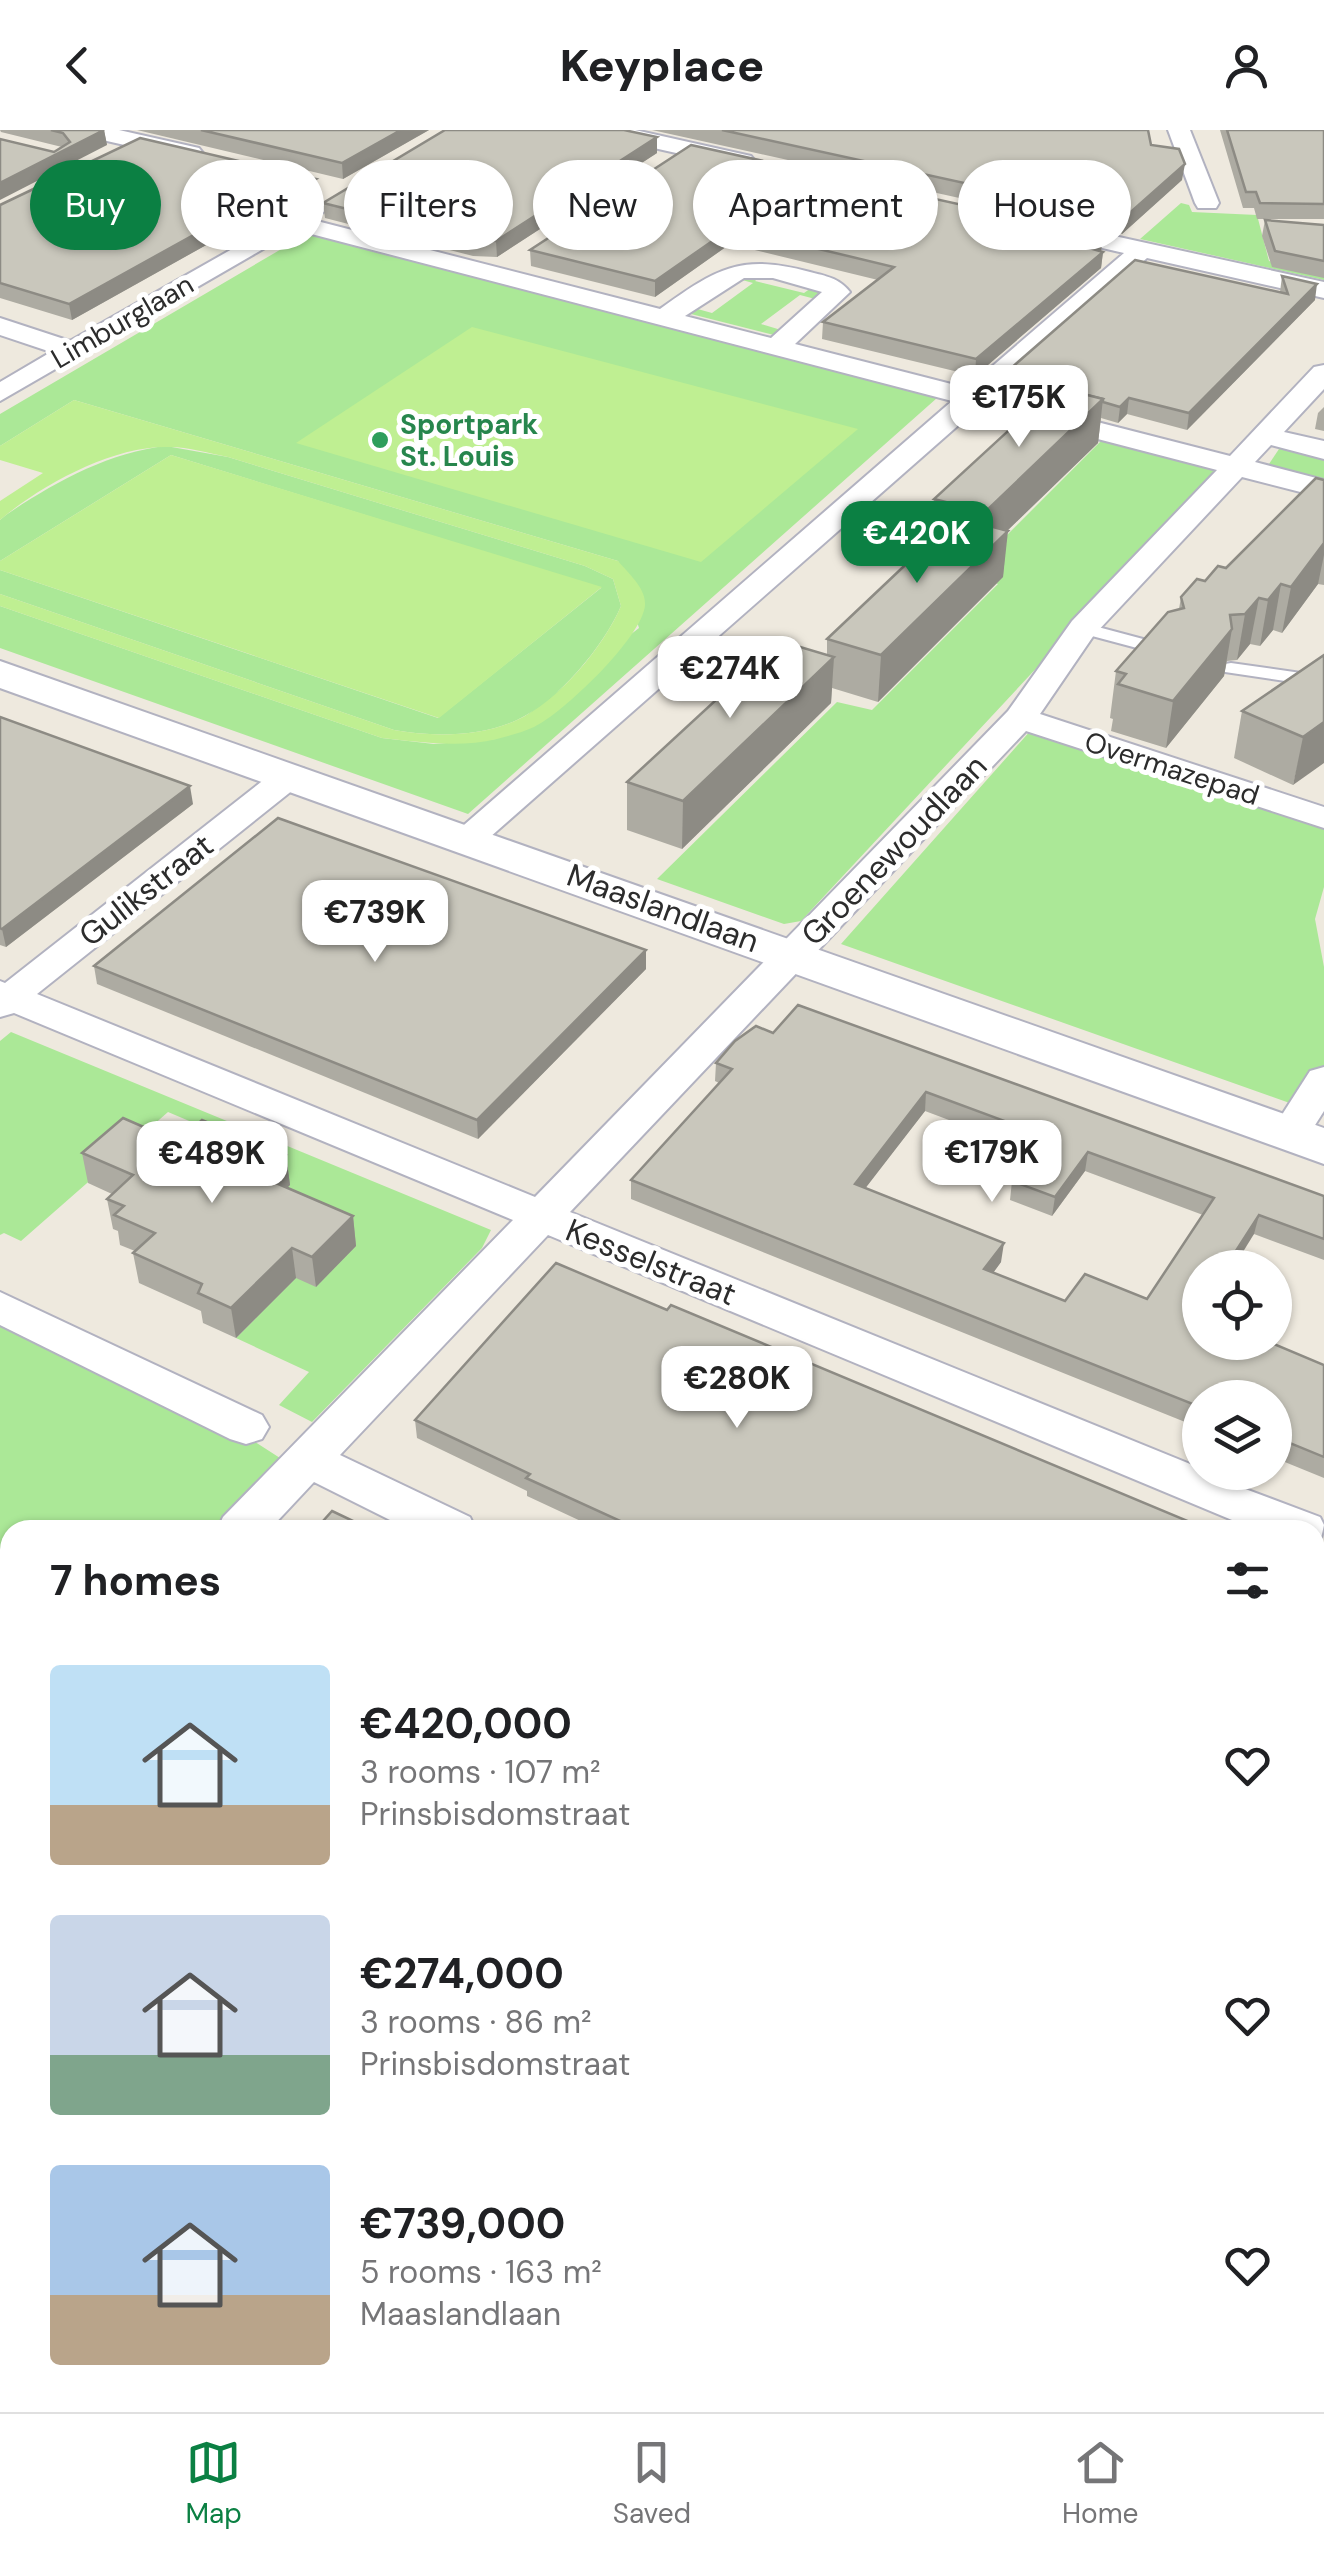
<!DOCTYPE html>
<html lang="en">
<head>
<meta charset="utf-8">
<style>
  :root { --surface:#fff; --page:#f2f2f2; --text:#202124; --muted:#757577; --line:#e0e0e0; --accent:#0b8043 }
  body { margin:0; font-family:"DM Sans",sans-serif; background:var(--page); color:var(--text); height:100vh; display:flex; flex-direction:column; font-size:38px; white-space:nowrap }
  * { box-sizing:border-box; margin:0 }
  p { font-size:32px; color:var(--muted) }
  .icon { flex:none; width:55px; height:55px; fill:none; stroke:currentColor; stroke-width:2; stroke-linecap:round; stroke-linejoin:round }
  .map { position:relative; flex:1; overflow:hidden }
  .details { position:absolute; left:0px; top:1390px; width:1325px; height:892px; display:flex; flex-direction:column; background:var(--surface); border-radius:30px 30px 0 0; box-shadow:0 2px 8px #0004 }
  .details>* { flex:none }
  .hud { position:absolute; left:30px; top:30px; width:1265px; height:90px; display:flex; gap:20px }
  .tools { position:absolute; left:1182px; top:1120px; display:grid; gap:20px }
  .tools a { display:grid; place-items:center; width:110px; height:110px; border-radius:50%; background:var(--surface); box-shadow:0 2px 8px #0004; font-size:50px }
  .price { position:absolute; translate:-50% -85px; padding:0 22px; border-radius:20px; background:#fff; color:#222; font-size:32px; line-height:65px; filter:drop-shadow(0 2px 5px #0008) }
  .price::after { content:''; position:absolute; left:50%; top:60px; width:30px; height:22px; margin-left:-15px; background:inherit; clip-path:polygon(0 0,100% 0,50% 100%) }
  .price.on { background:var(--accent); color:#fff }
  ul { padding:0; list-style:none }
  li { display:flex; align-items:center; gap:30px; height:250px; padding:0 50px }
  li span { display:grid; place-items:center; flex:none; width:280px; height:200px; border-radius:10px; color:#555 }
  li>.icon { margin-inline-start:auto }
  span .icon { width:120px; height:120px; fill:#fffc; stroke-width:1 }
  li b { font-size:42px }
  h2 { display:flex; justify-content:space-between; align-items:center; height:120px; padding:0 50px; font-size:42px }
  .pill { padding:0 35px; border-radius:45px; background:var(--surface); box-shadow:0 2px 8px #0004; font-size:35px; line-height:90px }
  .pill.on { background:var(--accent); color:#fff }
  header { display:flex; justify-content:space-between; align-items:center; height:130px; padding:0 50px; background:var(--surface); font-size:45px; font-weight:800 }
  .tab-bar { display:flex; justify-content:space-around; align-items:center; height:140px; border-top:2px solid var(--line); background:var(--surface); font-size:28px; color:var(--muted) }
  .tab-bar a { display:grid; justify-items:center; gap:5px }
  .tab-bar .on { color:var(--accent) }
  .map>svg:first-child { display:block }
  .education { fill:#f1e8cc }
  .green { fill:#abe897 }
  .pitch { fill:#bfef92 }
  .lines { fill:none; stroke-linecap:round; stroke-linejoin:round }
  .lane-casing { stroke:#b2b2c0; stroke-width:4 }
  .street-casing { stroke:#b2b2c0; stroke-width:4 }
  .secondary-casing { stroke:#b2b2c0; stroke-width:4 }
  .lane { fill:#fff; fill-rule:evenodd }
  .street { fill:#fff; fill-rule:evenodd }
  .secondary { fill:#fff; fill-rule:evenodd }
  .wall { fill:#adaba2; fill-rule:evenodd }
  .shaded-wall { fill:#8d8b84 }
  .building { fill:#c9c7bc; stroke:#8d8b84; stroke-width:2.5; fill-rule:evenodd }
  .leisure-dot { fill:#2e9e5b; stroke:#fff; stroke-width:4 }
  .labels { text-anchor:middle; stroke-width:10; stroke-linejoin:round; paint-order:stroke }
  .far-street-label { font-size:28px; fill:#2c2c2c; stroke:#fff }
  .far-leisure-label { font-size:28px; font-weight:bold; fill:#27864d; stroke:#fff; text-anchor:start }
  .street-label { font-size:32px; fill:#2c2c2c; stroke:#fff }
</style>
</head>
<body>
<header><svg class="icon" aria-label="back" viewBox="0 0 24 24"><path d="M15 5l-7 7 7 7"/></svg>Keyplace<svg class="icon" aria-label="person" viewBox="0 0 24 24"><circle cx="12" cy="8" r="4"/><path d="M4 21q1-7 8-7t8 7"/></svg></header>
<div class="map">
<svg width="1324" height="2282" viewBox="0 0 1324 2282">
  <rect width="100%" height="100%" fill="#eee9de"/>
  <polygon class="education" points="1324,1985 1324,2282 1149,2282 1155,2273 1315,2272 1315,2000"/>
  <g class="green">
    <polygon points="1181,73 1189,75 1192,82 1257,85 1269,131 1324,143 1324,150 1140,109"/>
    <polygon points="307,104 937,268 468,684 0,518 0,476 382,608 434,614 496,609 639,498 618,431 74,270 0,316 0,284"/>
    <polygon points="764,143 755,151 804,163 814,156 825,162 819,170 800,165 761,194 781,200 774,205 687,183 694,178 712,183 753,153 735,148"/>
    <polygon points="1102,310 1220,341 801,791 784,794 657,749 837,572 872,580 998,454 968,444"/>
    <path d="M166,316L228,327L585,436L613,449L621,476C604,516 558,571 517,590C481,607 432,607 394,600L0,464V440L438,588L601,458L171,325L0,431V390L6,385C53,353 109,322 166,316Z"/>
    <polygon points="1281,316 1324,325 1324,351 1267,337"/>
    <polygon points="1032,599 1324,695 1324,757 1315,789 1324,837 1324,941 1298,976 841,814"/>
    <polygon points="11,902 491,1100 482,1118 312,1292 279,1275 309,1242 236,1208 256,1188 267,1077 253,1018 168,982 21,1111 4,1103 0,1105 0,911"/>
    <polygon points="0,1192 249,1308 280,1328 213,1400 10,1400 10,1476 0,1471"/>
  </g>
  <g class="pitch">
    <polygon points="472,197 858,299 701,432 296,313"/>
    <path d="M74,270L618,431C628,443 646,458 645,475C643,507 562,584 534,597C523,602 509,606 497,609C459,618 420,612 382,608L0,476V464L394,600C432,607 481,607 517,590C558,572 604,516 621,476L613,449L585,436L228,327C208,323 186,316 165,317C111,317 41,355 0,390V371L43,343L0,330V316Z"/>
    <polygon points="171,325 602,457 439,588 0,440 0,431"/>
  </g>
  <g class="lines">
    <g class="lane-casing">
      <g id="lane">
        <polygon points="1083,493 1173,517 1175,521 1167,526 1077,502 1077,494"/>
        <polygon points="1231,533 1315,545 1324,550 1324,561 1305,554 1225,542 1225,534"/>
      </g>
    </g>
    <g class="street-casing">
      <g id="street">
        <polygon points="97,0 119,0 199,18 203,23 191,30 98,9"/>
        <polygon points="593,0 635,0 751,26 755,31 743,38 596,5"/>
        <polygon points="1168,0 1190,0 1219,73 1216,78 1198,78 1195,73"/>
        <path d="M315,72L327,79L313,90L660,179C716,139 740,123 810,142C826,146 839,148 850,162L795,214L967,258L1124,123L1037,103L1034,98L1037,93L1046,91L1324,152V168L1147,128L992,265L1230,326L1314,237L1324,235V259L1284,302L1324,311V329L1271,315L1255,332L1324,350V368L1242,347L1094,505L1040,584L1324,677V698L1026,601L570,1082L1200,1338V1342L1320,1387L1324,1395L1320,1413L1315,1414V1400H1256L548,1105L340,1325L470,1387L476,1400H410L314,1352L269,1400H217L223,1387L513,1090L14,883L0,887V851L5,853L279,638H303L308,645L303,652L37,864L535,1067L1008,581L1072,491L1217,340L978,278L481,715H457L451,708L457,701L952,271L296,100L0,271V252L51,222L0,205V188L70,211ZM744,148H773L822,162L771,208L685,186Z"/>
        <polygon points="1324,937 1324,981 1303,1014 1289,1018 1275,1014 1269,1005 1310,941"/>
        <polygon points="0,1162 262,1285 269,1297 262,1309 246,1314 230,1309 0,1195"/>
        <polygon points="0,1480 10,1483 10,1523 0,1520"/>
        <polygon points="10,1623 10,1673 0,1677 0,1626"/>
        <polygon points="1315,1797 1324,1800 1324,1849 1315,1846"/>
        <polygon points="1324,1890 1324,1952 1315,1956 1315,1893"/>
        <polygon points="0,2175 10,2179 10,2242 0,2238"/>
        <polygon points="72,2272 145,2272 149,2282 76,2282"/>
        <polygon points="1069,2272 1133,2272 1129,2282 1065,2282"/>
      </g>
    </g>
    <g class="secondary-casing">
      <polygon id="secondary" points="0,531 1324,998 1324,1034 0,558"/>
    </g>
    <use href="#lane" class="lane"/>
    <use href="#street" class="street"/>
    <use href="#secondary" class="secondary"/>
  </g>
  <g class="wall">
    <polygon points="0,0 104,0 107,15 54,22 62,17 1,2"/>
    <polygon points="137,0 429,0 343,49"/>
    <polygon points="652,0 1148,0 1151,15 1182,50 1122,104"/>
    <polygon points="1220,0 1324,0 1324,89 1257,89 1254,78 1243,78"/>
    <polygon points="657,7 657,23 497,127 473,126 325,88 323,73"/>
    <polygon points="691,15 1103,122 1101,138 975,246 822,209 823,192 878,150 730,114 655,167 531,136 530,120"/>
    <polygon points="316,49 317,64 290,80 276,76 72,190 0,168 0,75"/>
    <polygon points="1265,90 1324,95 1324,148 1272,137 1262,106"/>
    <polygon points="1282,146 1315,170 1187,300 1127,284 1118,293 1101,288 1098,313 1007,401 1003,447 878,572 832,558 831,573 682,719 627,700 627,652 827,524 827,509 931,411 934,369 1047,265 1009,255 1010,239 1280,162"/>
    <polygon points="1324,277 1324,301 1315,299 1318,283"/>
    <polygon points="1324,350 1324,455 1318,454 1282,503 1273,500 1260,516 1250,514 1237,530 1227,531 1224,546 1166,618 1111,601 1113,589 1110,588 1116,541 1179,479 1181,467 1226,438"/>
    <polygon points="1324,525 1293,655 1234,628 1242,581"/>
    <polygon points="0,587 193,674 6,817 0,815"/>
    <polygon points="646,820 646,839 478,1009 97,854 94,836"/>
    <path d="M773,903L1324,1066V1130L1254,1104L1200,1138V1212L1324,1235V1348L1275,1328V1268H1200V1298L631,1069V1050L719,953L715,951L716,933ZM925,981L1034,1022L1012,1051L1010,1070L1052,1086L1085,1041L1203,1085L1147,1169L1065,1171L993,1143L1001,1132L865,1058Z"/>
    <polygon points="178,1012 286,1025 290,1055 287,1058 353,1086 356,1116 316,1157 296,1148 236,1208 203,1193 201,1181 139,1153 133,1123 135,1121 120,1115 118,1101 113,1099 107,1069 112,1064 88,1053 82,1023"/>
    <polygon points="667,1180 1209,1400 600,1400 527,1366 527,1361 417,1308 415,1290"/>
    <polygon points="1315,1452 1324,1456 1324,1726 1315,1722"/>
    <polygon points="10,1737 10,2076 0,2069 0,1748"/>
    <polygon points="1324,2192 1324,2282 1312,2282 1313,2272 1315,2272 1315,2260"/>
    <polygon points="317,2272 611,2272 605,2282 332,2282"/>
    <polygon points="699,2272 743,2272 738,2282 698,2282 700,2278"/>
  </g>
  <g class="shaded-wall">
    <polygon points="104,0 107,15 0,70 0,53"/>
    <polygon points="401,0 429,0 343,49 342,33"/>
    <polygon points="657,7 657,23 497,127 496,111"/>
    <polygon points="1185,34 1182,50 1122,104 1124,88"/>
    <polygon points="316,49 317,64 290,80 289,64"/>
    <polygon points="275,60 276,76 72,190 69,174"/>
    <polygon points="731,98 730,114 655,167 655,151"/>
    <polygon points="1103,106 1101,122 1089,118"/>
    <polygon points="1103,122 1101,138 975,246 976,229"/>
    <polygon points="1317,154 1315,170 1187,300 1189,283"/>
    <polygon points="1129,268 1127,284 1118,293 1120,277"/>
    <polygon points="1103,269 1098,313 980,427 985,382"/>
    <polygon points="1008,401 1003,447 878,572 881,525"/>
    <polygon points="1324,413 1324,425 1318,454 1282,503 1291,457"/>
    <polygon points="1281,454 1273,500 1260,516 1268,470"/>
    <polygon points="1259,468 1250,514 1237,530 1245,484"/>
    <polygon points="1232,499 1224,546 1166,618 1173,571"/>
    <polygon points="834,527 831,573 682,719 683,671"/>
    <polygon points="1324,592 1324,633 1293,655 1303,607"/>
    <polygon points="190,656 193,674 6,817 2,799"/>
    <polygon points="646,820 646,839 478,1009 477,990"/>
    <polygon points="926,962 925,981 854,1073 855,1054"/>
    <polygon points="1088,1022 1085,1041 1052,1086 1055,1067"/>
    <polygon points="286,1025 290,1055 267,1077 262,1047"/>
    <polygon points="1259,1085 1254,1104 1233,1138 1225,1138"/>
    <polygon points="353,1086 356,1116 316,1157 312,1127"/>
    <polygon points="1004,1113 1001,1132 982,1158 984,1139"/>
    <polygon points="292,1118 296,1148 236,1208 231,1178"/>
    <polygon points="601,2272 611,2272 605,2282 595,2282"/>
    <polygon points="735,2272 743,2272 738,2282 731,2282"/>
    <polygon points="968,2272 973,2272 968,2282 964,2282"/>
  </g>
  <g class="building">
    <polygon points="51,0 104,0 0,53 0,9 54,22 70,12 63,3"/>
    <polygon points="201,0 401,0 342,33"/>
    <polygon points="445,0 624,0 657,7 496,111 472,110 323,73"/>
    <polygon points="722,0 1148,0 1151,15 1179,19 1185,34 1124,88"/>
    <polygon points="1227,0 1324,0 1324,74 1260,73 1256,62 1246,62"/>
    <polygon points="140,8 316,49 289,64 275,60 69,174 0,153 0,75"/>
    <polygon points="691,15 1103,106 1089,118 1103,122 976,229 823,192 894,137 731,98 655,151 530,120"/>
    <polygon points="1265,90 1324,95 1324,131 1275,121"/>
    <polygon points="1135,130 1288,164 1282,146 1317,154 1189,283 1129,268 1120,277 1103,272 1103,269 1049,256 1055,250 1010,239"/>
    <polygon points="1056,257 1103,269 985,382 934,369"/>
    <polygon points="1316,348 1324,350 1324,413 1291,457 1281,454 1268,470 1259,468 1245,484 1230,485 1232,499 1173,571 1118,554 1126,544 1116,541 1168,482 1184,478 1181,467 1197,449 1205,451 1218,436 1226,438"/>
    <polygon points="956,387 1008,401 881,525 827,509"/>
    <polygon points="780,511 834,527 683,671 627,652"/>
    <polygon points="1324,525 1324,592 1303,607 1242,581"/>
    <polygon points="0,587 190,656 2,799 0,798"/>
    <polygon points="278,688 646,820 477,990 94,836"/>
    <path d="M798,875L1324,1066V1109L1259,1085L1225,1138H1200V1176L1196,1182L1200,1184V1212H1269L1324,1235V1327L1275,1307V1268H1200V1277L631,1050L732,939L716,933L735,911L756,896L773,903ZM926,962L1045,1006L1012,1051L1055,1067L1088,1022L1214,1068L1147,1169L1085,1144L1065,1171L984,1139L1004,1113L855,1054Z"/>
    <polygon points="123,988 178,1012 202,990 286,1025 262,1047 353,1086 312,1127 292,1118 231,1178 198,1163 202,1154 133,1123 155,1103 114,1085 124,1076 107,1069 133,1045 82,1023"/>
    <polygon points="556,1133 667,1180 671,1175 1209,1400 640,1400 526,1348 530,1344 415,1290"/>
    <polygon points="332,1381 372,1400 315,1400"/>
    <polygon points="1315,1452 1324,1456 1324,1705 1315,1701"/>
    <polygon points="10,1737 10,2063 0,2057 0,1748"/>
    <polygon points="1324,2249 1324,2282 1320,2282"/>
    <polygon points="338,2272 601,2272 595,2282 353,2282"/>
    <polygon points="703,2272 711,2272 726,2282 698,2282"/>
    <polygon points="718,2272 735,2272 731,2280"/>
    <polygon points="878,2272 968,2272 964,2282 873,2282"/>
  </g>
  <circle class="leisure-dot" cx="380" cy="310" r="10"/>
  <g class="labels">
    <g class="far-street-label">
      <text transform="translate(122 191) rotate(-30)" y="10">Limburglaan</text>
      <text transform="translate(1172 638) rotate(18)" y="10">Overmazepad</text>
    </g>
    <g class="far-leisure-label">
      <text x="400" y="304">Sportpark<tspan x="400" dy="32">St. Louis</tspan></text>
    </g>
    <g class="street-label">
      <text transform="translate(894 720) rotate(-46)" y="11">Groenewoudlaan</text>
      <text transform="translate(146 760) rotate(-38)" y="11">Gulikstraat</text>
      <text transform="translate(663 778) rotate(20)" y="11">Maaslandlaan</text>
      <text transform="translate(651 1132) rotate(22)" y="11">Kesselstraat</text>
    </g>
  </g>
</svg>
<div class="tools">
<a><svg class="icon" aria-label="locate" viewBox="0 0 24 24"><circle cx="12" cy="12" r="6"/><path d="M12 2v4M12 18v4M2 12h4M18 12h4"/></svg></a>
<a><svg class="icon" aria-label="layers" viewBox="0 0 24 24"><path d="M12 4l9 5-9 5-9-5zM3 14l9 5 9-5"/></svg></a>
</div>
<b class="price" style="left:1019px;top:320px">€175K</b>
<b class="price on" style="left:917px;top:456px">€420K</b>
<b class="price" style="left:730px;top:591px">€274K</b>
<b class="price" style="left:375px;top:835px">€739K</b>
<b class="price" style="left:992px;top:1075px">€179K</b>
<b class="price" style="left:212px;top:1076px">€489K</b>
<b class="price" style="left:737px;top:1301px">€280K</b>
<div class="hud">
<a class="pill on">Buy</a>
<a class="pill">Rent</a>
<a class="pill">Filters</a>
<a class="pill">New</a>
<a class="pill">Apartment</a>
<a class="pill">House</a>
</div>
<section class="details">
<h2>7 homes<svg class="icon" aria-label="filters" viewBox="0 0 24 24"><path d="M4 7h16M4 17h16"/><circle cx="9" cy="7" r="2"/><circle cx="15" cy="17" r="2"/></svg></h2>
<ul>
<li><span style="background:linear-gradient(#bfe0f5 70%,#b9a48a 0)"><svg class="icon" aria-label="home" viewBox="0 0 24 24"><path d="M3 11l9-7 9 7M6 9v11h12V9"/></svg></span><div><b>€420,000</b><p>3 rooms · 107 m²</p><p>Prinsbisdomstraat</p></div><svg class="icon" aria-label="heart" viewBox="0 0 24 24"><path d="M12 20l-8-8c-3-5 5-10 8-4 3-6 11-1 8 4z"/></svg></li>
<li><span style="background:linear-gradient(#c9d6e8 70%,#7fa58c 0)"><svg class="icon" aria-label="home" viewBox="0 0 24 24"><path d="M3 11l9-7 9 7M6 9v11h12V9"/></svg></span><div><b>€274,000</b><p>3 rooms · 86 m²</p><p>Prinsbisdomstraat</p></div><svg class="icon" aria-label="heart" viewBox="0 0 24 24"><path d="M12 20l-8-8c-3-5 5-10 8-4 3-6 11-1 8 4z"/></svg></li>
<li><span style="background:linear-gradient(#a9c7e8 65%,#b9a48a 0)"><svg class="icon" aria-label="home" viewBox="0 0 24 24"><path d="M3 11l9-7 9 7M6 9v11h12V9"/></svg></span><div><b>€739,000</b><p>5 rooms · 163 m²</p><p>Maaslandlaan</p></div><svg class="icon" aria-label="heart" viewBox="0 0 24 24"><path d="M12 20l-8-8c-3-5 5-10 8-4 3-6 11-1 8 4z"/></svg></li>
</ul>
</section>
</div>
<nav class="tab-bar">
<a class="on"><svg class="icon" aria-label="map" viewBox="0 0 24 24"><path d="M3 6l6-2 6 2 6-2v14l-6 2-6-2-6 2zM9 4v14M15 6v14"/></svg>Map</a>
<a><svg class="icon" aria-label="saved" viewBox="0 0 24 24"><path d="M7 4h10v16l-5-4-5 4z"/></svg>Saved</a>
<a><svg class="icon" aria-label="home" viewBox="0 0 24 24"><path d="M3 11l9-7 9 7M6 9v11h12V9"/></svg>Home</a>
</nav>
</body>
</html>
